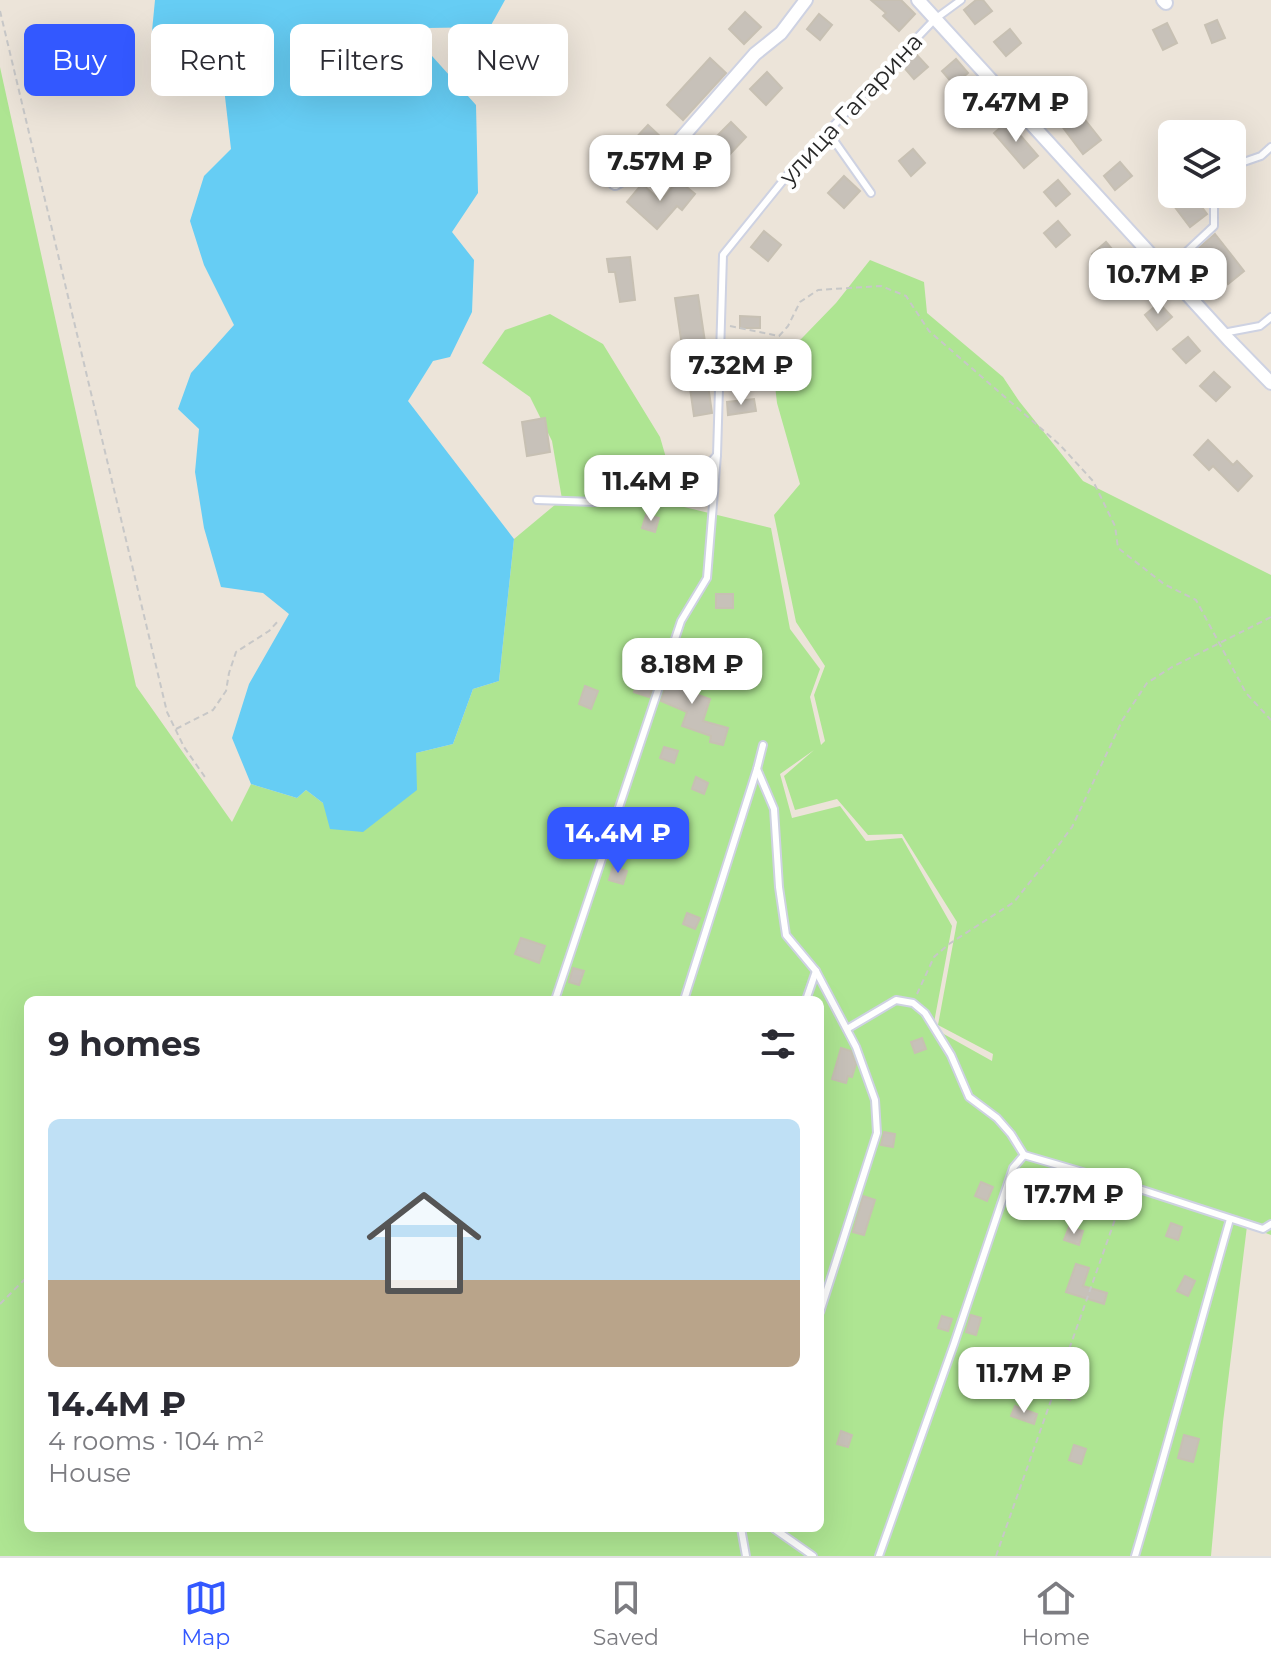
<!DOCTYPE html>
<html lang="en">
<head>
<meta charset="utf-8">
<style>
  :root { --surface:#fff; --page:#f2f2f3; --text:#2b2b33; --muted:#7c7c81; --line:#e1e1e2; --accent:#3358ff }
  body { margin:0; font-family:Montserrat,sans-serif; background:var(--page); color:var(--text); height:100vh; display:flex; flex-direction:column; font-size:30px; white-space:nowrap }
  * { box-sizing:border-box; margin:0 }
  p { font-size:26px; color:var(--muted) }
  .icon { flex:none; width:44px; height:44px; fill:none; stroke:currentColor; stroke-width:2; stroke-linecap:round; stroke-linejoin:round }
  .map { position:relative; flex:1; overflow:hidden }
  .sheet { position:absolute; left:24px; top:996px; width:800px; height:536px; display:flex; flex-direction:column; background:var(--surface); border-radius:12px; box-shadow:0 8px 32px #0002 }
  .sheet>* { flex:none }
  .guide { position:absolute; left:24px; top:24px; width:800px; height:72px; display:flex; gap:16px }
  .controls { position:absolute; left:1158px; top:120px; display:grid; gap:16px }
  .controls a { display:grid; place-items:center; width:88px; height:88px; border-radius:12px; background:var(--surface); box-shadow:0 8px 32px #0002; font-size:40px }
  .price { position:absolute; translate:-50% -68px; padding:0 18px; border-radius:16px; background:#fff; color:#222; font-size:26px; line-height:52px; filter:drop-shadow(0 2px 4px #0008) }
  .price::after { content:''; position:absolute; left:50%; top:48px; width:24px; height:18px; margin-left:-12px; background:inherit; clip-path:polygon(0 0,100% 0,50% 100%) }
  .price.active { background:var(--accent); color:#fff }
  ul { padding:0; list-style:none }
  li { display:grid; align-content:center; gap:16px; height:424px; padding:0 24px }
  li+li { border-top:2px solid var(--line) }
  li span { display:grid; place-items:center; height:248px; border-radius:12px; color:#555 }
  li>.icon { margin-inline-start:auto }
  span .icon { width:144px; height:144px; fill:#fffc; stroke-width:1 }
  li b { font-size:34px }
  h2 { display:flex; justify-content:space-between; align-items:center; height:96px; padding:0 24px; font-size:34px }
  .chip { padding:0 28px; border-radius:12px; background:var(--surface); box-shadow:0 8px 32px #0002; font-size:28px; line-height:72px }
  .chip.active { background:var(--accent); color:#fff }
  .menu { display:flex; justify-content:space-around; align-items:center; height:112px; border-top:2px solid var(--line); background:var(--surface); font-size:22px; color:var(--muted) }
  .menu a { display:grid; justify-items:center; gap:4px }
  .menu .active { color:var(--accent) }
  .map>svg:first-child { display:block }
  .green { fill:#aee592; fill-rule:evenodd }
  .water { fill:#66cdf4 }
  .building { fill:#c7c1b9; stroke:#c7c0b3; stroke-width:2 }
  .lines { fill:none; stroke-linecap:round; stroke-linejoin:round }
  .service-casing { stroke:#ced2e2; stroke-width:10 }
  .minor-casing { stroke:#ced2e2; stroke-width:16 }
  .path { stroke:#c7c7c7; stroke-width:2; stroke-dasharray:6 4; stroke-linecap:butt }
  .service { stroke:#fff; stroke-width:6 }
  .minor { stroke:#fff; stroke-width:12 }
  .labels { text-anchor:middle; stroke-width:8; stroke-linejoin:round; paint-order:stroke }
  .street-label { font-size:24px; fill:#282828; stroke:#fff }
</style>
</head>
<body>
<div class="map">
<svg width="1271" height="1556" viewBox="0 0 1271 1556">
  <rect width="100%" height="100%" fill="#ece4d9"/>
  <path class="green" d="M0,67L136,686L232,822L251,784L297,798L306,790L323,803L416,753L453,744L473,689L499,681L514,539L562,499L552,441L530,397L482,363L505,330L550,314L603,344L660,437L680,506L771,528L790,629L820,669L810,697L821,745L825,741L814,695L825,666L796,622L774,515L800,484L777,403L773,368L836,303L870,260L924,282L927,313L1003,377L1019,401L1083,481L1271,575V1235L1247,1226L1223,1422L1211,1556H0ZM814,750L784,776L795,810L837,799L868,835L902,834L957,922L938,1025L993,1054L992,1061L933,1028L952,926L902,838L866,841L840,806L792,818L780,774ZM28,1000H820V1528H28Z"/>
  <polygon class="water" points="155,0 505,0 490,27 427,28 432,56 476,105 478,193 452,232 474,260 472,312 450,357 433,361 408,401 514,539 499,681 473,689 453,744 416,753 417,790 363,832 330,829 323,803 306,790 297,798 251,784 232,738 249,684 289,614 263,593 221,587 204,528 195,472 199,429 178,409 191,373 234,325 204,265 190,221 204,176 231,149 224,88 179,57 152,31"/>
  <g class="building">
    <polygon points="871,0 901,0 915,14 899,31 883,16 886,13"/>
    <polygon points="976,0 983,0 992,11 975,24 964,10"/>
    <polygon points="745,12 761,27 744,44 729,29"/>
    <polygon points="819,14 832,25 820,40 807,29"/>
    <polygon points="1217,20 1225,38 1212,43 1205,25"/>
    <polygon points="1167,23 1177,43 1163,50 1153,30"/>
    <polygon points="1010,29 1021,43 1006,56 994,42"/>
    <polygon points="915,53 928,67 914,79 902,65"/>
    <polygon points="710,58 726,73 683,120 667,105"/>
    <polygon points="956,59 968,73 954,85 942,71"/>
    <polygon points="767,72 782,88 766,105 750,89"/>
    <polygon points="1078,111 1101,140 1083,154 1061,125"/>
    <polygon points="1008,121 1038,156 1024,168 994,133"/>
    <polygon points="731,122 746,137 730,154 714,139"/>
    <polygon points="648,125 664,140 655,149 645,155 632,142"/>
    <polygon points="913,149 925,163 911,176 899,161"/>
    <polygon points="1120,162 1132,176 1115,190 1104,176"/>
    <polygon points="844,176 860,191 844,208 828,193"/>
    <polygon points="678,180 695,194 682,210 677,206 657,229 627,202 642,184 661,201"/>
    <polygon points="1058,180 1070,194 1056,206 1044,192"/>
    <polygon points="1165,194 1192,194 1207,214 1190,227"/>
    <polygon points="1058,221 1070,235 1056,247 1044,233"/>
    <polygon points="764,231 781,245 768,261 751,247"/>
    <polygon points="1215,234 1244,271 1228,284 1199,248"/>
    <polygon points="1106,242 1118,256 1104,268 1092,254"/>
    <polygon points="630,257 635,300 620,302 615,272 609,272 607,259"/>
    <polygon points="698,295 705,342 682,346 675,298"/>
    <polygon points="1159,303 1172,317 1157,330 1145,315"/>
    <polygon points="740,316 760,317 760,328 740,328"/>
    <polygon points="1188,337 1200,351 1186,363 1173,349"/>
    <polygon points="1214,372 1230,387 1216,401 1200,386"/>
    <polygon points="707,378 712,413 694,416 689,381"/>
    <polygon points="754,399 756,411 728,415 727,402"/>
    <polygon points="545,418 550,452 527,456 522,422"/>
    <polygon points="1208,440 1233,465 1237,461 1252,476 1238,491 1213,466 1209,470 1194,455"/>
    <polygon points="646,515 659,518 655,532 642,528"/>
    <rect x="716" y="594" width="17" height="14"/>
    <polygon points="676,661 689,666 682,689 710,699 703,721 728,728 723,745 710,742 711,736 682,726 687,712 661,701 665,689 667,689"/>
    <polygon points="638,679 654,685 649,697 634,692"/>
    <polygon points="585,686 598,691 591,709 579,704"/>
    <polygon points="664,747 678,751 674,763 660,758"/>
    <polygon points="696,777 708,783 704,794 692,789"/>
    <polygon points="632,833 642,836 638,849 628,846"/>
    <polygon points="613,866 627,871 623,884 609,880"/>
    <polygon points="687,913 700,918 695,929 683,924"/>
    <polygon points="521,938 545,946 539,963 515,954"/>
    <polygon points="573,968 584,971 579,985 569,982"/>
    <polygon points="922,1038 926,1049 915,1053 911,1042"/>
    <polygon points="841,1048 851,1051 856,1064 852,1077 848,1076 846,1083 832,1079"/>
    <polygon points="884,1132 895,1134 893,1147 881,1145"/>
    <polygon points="981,1182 993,1187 987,1201 975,1196"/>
    <polygon points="863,1196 875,1200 864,1235 853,1232"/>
    <polygon points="1171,1223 1182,1227 1178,1240 1166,1236"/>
    <polygon points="1069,1227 1083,1231 1079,1245 1064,1240"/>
    <polygon points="1076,1264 1089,1268 1083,1286 1107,1293 1104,1304 1066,1292"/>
    <polygon points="1185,1276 1195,1281 1188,1296 1177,1291"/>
    <polygon points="971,1315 981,1318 976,1335 966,1332"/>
    <polygon points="942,1316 952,1319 948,1331 938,1328"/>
    <polygon points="1039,1371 1050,1375 1048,1381 1073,1389 1070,1400 1025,1383 1028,1375 1037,1377"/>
    <polygon points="1015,1406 1037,1414 1034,1424 1011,1416"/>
    <polygon points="841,1431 852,1435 848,1447 837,1444"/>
    <polygon points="1184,1435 1199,1439 1193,1462 1178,1458"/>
    <polygon points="1074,1445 1086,1449 1081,1464 1069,1460"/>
  </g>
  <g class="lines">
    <g class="service-casing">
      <g id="service">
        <polyline points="828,132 871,193"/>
        <polyline points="1232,166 1261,156 1271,147"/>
        <polyline points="1167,270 1214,226 1214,194"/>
        <polyline points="1223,333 1260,326 1271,317"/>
        <polyline points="537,500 595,502 685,483 703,471 717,455 723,255 794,167 935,19 961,0"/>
        <polyline points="757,769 774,809 779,887 786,935 816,971 856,1047 875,1100 877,1133 820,1312"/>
        <polyline points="555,1000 681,621 707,578 717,455"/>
        <polyline points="684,1000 757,769 763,745"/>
        <polyline points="806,1000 816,971"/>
        <polyline points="847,1029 896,1000 913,1003 925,1013 951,1055 969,1097 997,1118 1011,1134 1024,1155"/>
        <polyline points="741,1528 746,1556"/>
        <polyline points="773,1528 813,1556"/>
        <polyline points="879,1556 954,1344 1013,1168 1024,1155 1127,1185 1263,1229 1271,1224"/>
        <path d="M1135,1556C1168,1444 1198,1332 1230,1219"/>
      </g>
    </g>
    <g class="minor-casing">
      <g id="minor">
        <polyline points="918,0 1229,340 1271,383"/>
        <polyline points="1163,0 1166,3"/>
        <polyline points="615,183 671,150 755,54 781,33 806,0"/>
      </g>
    </g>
    <g class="path">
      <polyline points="0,11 167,712 184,747 207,780"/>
      <polyline points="730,326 779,336 788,326 800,302 818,290 881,286 906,296 929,331 1060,445 1093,481 1115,526 1118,548 1164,584 1196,600 1246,693 1271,720"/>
      <polyline points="176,729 213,710 226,691 229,673 236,652 269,631 279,620"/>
      <polyline points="917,994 934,957 949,944 1014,902 1046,862 1072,827 1123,719 1147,683 1172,667 1271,617"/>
      <polyline points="0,1304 28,1276"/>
      <polyline points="996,1556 1124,1194"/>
    </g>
    <use href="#service" class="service"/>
    <use href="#minor" class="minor"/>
  </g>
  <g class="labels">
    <g class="street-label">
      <text transform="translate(851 109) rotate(-47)" y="8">улица Гагарина</text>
    </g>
  </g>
</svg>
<div class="controls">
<a><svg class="icon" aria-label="layers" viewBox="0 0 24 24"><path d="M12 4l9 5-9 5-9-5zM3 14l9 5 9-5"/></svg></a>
</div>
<b class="price" style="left:1016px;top:144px">7.47M ₽</b>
<b class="price" style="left:660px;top:203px">7.57M ₽</b>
<b class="price" style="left:1158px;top:316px">10.7M ₽</b>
<b class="price" style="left:741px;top:407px">7.32M ₽</b>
<b class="price" style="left:651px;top:523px">11.4M ₽</b>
<b class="price" style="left:692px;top:706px">8.18M ₽</b>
<b class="price active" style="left:618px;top:875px">14.4M ₽</b>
<b class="price" style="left:1074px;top:1236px">17.7M ₽</b>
<b class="price" style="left:1024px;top:1415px">11.7M ₽</b>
<div class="guide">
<a class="chip active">Buy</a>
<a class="chip">Rent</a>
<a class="chip">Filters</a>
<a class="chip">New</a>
</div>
<section class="sheet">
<h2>9 homes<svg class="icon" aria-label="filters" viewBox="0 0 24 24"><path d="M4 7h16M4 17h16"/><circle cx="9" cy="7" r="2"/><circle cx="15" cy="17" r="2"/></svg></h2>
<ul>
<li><span style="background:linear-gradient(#bfe0f5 65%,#b9a48a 0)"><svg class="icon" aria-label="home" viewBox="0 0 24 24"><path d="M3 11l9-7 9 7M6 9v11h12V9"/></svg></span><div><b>14.4M ₽</b><p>4 rooms · 104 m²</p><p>House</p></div></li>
</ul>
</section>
</div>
<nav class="menu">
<a class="active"><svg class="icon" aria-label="map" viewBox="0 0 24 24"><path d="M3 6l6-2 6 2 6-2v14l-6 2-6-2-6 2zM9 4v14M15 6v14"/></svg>Map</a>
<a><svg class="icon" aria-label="saved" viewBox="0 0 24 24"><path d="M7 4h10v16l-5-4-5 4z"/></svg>Saved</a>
<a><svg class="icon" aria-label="home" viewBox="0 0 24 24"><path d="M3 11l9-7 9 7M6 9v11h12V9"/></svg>Home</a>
</nav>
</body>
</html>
